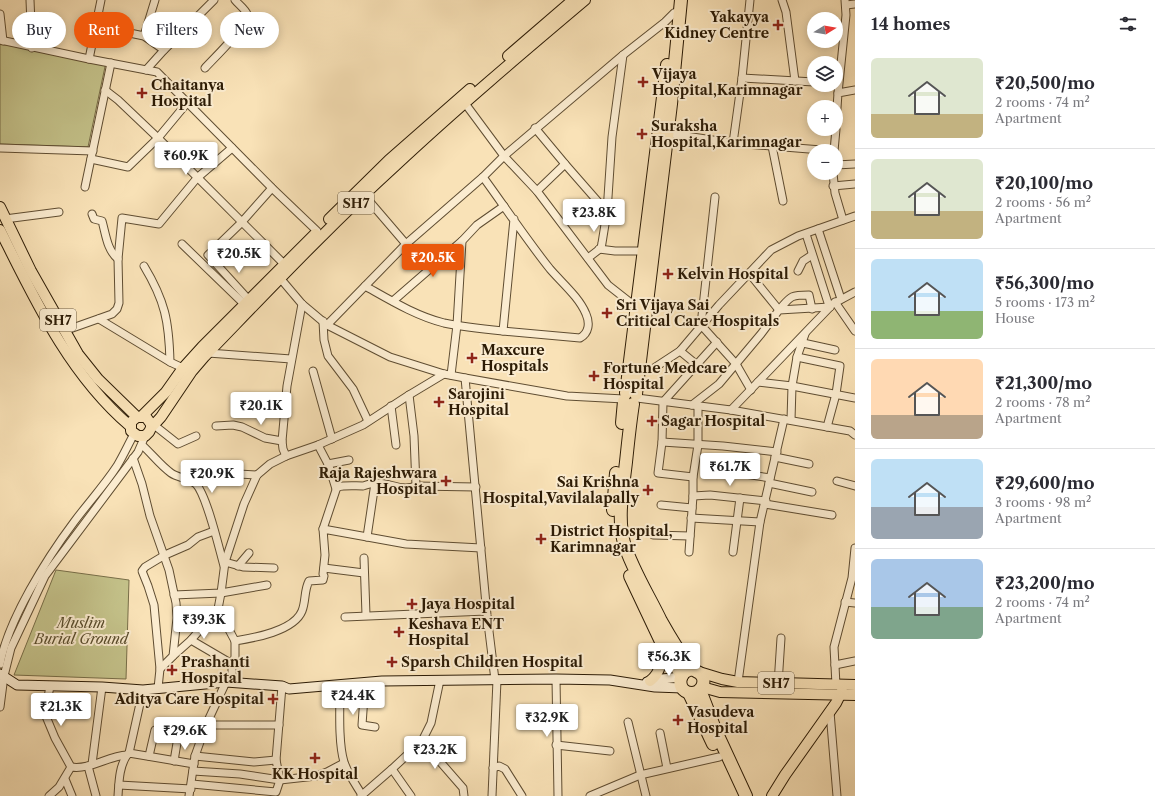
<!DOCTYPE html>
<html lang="en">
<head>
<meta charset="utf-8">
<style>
  :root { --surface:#fff; --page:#f7f7f7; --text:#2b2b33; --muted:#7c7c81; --line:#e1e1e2; --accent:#ea580c }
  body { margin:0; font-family:"Libre Caslon Text",serif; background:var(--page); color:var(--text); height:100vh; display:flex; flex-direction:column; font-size:15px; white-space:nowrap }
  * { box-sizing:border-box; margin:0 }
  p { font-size:13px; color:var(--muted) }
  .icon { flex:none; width:22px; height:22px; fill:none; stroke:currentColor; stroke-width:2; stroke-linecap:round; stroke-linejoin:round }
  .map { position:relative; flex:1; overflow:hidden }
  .details { display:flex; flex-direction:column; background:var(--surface); width:300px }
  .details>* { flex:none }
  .banner { position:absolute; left:12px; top:12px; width:380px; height:36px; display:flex; gap:8px }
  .needle { width:26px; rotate:79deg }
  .controls { position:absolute; left:807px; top:12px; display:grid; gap:8px }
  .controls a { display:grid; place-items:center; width:36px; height:36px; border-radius:50%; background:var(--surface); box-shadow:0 2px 10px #0003; font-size:20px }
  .price { position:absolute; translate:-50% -34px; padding:0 9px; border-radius:4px; background:#fff; color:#222; font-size:13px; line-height:26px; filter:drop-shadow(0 1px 2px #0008) }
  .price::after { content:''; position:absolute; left:50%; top:24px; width:12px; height:9px; margin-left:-6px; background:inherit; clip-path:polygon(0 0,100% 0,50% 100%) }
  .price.selected { background:var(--accent); color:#fff }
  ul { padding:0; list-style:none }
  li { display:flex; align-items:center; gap:12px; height:100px; padding:0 16px }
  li+li { border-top:1px solid var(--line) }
  li span { display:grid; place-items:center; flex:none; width:112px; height:80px; border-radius:6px; color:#555 }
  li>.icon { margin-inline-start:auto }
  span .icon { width:48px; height:48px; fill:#fffc; stroke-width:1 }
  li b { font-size:17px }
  h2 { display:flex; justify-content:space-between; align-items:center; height:48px; padding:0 16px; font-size:17px }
  .pill { padding:0 14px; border-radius:18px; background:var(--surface); box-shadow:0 2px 10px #0003; font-size:14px; line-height:36px }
  .pill.selected { background:var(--accent); color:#fff }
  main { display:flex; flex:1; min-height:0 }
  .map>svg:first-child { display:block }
  .green { fill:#c4c28a; stroke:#786e48 }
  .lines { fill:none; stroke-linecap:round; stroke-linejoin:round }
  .street-casing { stroke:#5f4d32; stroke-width:9 }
  .secondary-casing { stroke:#2c1b05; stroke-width:11 }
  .primary-casing { stroke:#2c1b05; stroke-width:12 }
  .highway-casing { stroke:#2c1b05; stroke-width:14 }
  .street { stroke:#fbecd0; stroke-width:7 }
  .secondary { stroke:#fbecd0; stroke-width:9 }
  .primary { stroke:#f9e2b7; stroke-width:10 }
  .highway { stroke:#f9e2b7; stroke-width:12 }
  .poi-dot { fill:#8f2418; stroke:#fbecd0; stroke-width:1.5 }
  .labels { text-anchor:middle; stroke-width:4; stroke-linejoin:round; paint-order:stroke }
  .shield { fill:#fbecd0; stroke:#6a5a42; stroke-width:1 }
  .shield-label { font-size:13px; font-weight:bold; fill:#2c1b05 }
  .poi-label { font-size:14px; font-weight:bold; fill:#2c1b05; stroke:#fbecd0; text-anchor:start }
  .park-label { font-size:14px; font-style:italic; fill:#5a4d2d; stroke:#fbecd0 }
</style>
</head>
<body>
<main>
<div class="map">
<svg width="855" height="796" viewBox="0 0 855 796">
  <rect width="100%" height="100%" fill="#f9e2b7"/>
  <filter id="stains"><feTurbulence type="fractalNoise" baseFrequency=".005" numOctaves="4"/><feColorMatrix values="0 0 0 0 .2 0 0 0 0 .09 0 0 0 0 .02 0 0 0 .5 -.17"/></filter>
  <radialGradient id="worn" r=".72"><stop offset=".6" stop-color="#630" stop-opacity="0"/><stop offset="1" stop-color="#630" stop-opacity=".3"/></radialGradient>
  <g class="green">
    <polygon points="0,44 106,62 88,147 0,144"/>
    <polygon points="56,570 129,580 126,679 14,675"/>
  </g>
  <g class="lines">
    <g class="street-casing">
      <g id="street">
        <polyline points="30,0 32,48"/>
        <polyline points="782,0 786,12 795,81"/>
        <polyline points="846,5 855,4"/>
        <polyline points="0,14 3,41"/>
        <polyline points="96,26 144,36 164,50"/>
        <polyline points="144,36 155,0"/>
        <polyline points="0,40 89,59 157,72 272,188 317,231"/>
        <polyline points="89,59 101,0"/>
        <path d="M205,68C212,60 250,24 247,14C245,9 238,4 235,0"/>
        <polyline points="146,70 164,50 214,0"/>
        <polyline points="742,78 814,82"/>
        <polyline points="105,90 118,100 158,138 284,264"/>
        <polyline points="838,93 846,15 845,0"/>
        <polyline points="464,102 504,156 537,191 608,285 636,307"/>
        <polyline points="836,123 838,93 855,90"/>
        <polyline points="535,128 565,164"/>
        <polyline points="665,133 733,143 834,151"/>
        <polyline points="733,143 742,78 750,0"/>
        <polyline points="772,146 783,201"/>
        <polyline points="0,148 93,151"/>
        <polyline points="834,151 836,129"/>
        <polyline points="91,159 128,167 158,138 187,103"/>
        <polyline points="836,165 855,164"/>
        <polyline points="833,173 835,193 843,220"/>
        <path d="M483,177C505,207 526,239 550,269C562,283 579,297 586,314C590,323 589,333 580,338L503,331L514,219"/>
        <polyline points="833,186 855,184"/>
        <polyline points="85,187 111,63"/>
        <polyline points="537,191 565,164 607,212"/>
        <polyline points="364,195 406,244"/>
        <polyline points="715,197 701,325 736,364 751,390"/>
        <path d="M92,214L94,219L102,221C106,235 107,250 118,259"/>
        <polyline points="5,219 59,212"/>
        <polyline points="818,229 841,299"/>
        <polyline points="806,234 829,306"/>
        <polyline points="182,244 244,304"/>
        <polyline points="599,249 615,251 644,251"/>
        <polyline points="588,258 601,248 602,243 607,212 612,137 623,55"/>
        <path d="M144,266C165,301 169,321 170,362L183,368"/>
        <polyline points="798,271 803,261 812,255"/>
        <path d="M749,273L779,310C791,296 790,295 809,295L812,309"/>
        <polyline points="280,278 302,304 327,325 390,357 444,374 465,378 567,396 624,399"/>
        <path d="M365,286C390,300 416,316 444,323C463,327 483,329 503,331"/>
        <polyline points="249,300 208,255 241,223 272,188"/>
        <polyline points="393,301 462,241"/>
        <polyline points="835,302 855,331"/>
        <polyline points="99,319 170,362"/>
        <polyline points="323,321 324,340 328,356 353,389 368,421"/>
        <polyline points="327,325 406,244 483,177 504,156 623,55 665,22 674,13"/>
        <polyline points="64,331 112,314 117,309 119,303 118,259 122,218 159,224 197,178 232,148"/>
        <polyline points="803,343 835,350"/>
        <polyline points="680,351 697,365"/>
        <polyline points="208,353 291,359"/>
        <polyline points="797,357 840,366 836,394 827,427"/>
        <polyline points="313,371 332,439"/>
        <polyline points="639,371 651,370 680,351 719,305 771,250 798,236 855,216"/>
        <polyline points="451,375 457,325 462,241 477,225 504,206"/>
        <polyline points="465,378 487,615 495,680"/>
        <polyline points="758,382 830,307 829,306 855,292"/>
        <polyline points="409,395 414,436 416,486"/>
        <polyline points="637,398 731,410 850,431 855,435"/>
        <polyline points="692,405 719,384 761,334 779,310 830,307"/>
        <polyline points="391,406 396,445"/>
        <polyline points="731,410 758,382 792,386 855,398"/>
        <polyline points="791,420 792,386 797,357 805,334"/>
        <polyline points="154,425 178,444 196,436"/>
        <polyline points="216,426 233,425 242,427 265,438 282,441 283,449 286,456"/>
        <polyline points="282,441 287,386 302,304"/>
        <polyline points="662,442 723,446 777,452"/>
        <path d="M142,445C152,454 160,465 171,473C178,478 189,478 196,484C207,496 219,548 224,566"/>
        <polyline points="318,445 329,466 336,489"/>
        <polyline points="775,457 809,464"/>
        <polyline points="133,458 142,484 150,516 169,570 176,603 177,618 173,656 160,669 158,688"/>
        <polyline points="328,464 349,460"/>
        <polyline points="719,470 770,478"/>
        <polyline points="693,477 658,473 662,442 663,402 717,342"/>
        <polyline points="186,479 222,473 257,475"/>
        <polyline points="837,481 855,486"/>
        <polyline points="769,483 812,492"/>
        <polyline points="693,496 710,495 766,501"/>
        <polyline points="765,504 832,515"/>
        <polyline points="661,505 692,508"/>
        <polyline points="691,518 760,522"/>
        <path d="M323,529L337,487C346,485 354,486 363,486C367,485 371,483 375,483C390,482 400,492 416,486L476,487"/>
        <polyline points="653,535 690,536"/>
        <polyline points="367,537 375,483"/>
        <polyline points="689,552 693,496 693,477 698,445 698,406"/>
        <polyline points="733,552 740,498"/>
        <polyline points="364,558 366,615"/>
        <polyline points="225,562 243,567 274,568"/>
        <polyline points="238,566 249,553"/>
        <polyline points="324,568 364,573"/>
        <polyline points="174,595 221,593 267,585"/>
        <polyline points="845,602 855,603"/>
        <polyline points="345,617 486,611"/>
        <polyline points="191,640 232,664"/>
        <polyline points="235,641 218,609 221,593 225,562 244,504 257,475 270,464 286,456 318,445 363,425 409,395 444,374"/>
        <polyline points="173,656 191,640 218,609"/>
        <path d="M0,664C8,620 47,558 74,522C88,503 104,486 117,466C123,456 128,445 134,434"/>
        <polyline points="835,665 855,661"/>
        <polyline points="160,669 154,605 148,586 142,571 145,567 165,555 188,545 198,537 214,531"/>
        <polyline points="556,679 558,796"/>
        <path d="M232,682V664L235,657V641C254,638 294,631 302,611C306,601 304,590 309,581L323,580L324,576L323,574L325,555L323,529L406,544L481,548"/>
        <polyline points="365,682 362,725 375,727"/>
        <polyline points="738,682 760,522 784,419"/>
        <polyline points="778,684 781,638"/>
        <path d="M340,685C340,707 338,742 344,762C348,774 356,785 362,795"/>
        <polyline points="836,685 834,647 852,578 855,548"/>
        <polyline points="50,686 45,714 55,738 71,767"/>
        <polyline points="0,707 4,676 11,648 45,576 138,452 145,436"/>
        <polyline points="830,712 837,796"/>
        <polyline points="628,722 646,796"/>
        <polyline points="206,725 279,725"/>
        <polyline points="660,733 667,768"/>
        <polyline points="422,741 463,788 464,796"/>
        <polyline points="556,745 610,751"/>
        <polyline points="129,753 143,690"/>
        <polyline points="149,756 155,730"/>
        <polyline points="195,756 254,762 276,760"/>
        <polyline points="174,761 178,737"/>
        <polyline points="92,764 102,687"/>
        <polyline points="88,766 96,796"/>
        <polyline points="493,768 499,766 505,769 522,796"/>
        <polyline points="392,769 411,796"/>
        <polyline points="193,771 240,774 280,780 316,776 327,772 344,763"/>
        <polyline points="65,779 72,796"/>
        <polyline points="192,784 276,792 280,780 276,760 282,686"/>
        <polyline points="119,785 191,789"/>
        <path d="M49,796L59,787L71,767C90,770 108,756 127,755L129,753L194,764"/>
        <path d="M118,796C119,782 119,767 127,755"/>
        <polyline points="189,796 195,756 206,725 226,682"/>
        <polyline points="361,796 392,769 422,741 431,723 440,680"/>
        <polyline points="492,796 497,680"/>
        <polyline points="590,796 640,775 719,757"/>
      </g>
    </g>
    <g class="secondary-casing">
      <g id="secondary">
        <polyline points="0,674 17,685 102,687 143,690 226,682 282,686 289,689 382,681 556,679 610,680 655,687 683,688"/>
        <polyline points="647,682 662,679 681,677"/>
      </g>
    </g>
    <g class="primary-casing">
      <g id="primary">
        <polyline points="508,56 573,0"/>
        <polyline points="0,207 31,271 78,354 98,379 137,417"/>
        <polyline points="329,219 389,160 470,89"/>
        <path d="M0,230C35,300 69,374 130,426"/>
        <polyline points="142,416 166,392 183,368 202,347 315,234"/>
        <path d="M151,428V424L146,417H137L131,422V431L138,436H145L149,432L151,428L161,417L192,371L204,357C267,292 329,226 396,165C457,108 521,54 585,0"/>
        <polyline points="699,672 722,679 738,682 855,685"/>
        <path d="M650,681C662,672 662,658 662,644"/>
        <polyline points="702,687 720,692 855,695"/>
        <polyline points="772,796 785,775 836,703 842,691"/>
      </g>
    </g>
    <g class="highway-casing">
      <g id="highway">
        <polyline points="626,393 667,65"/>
        <polyline points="636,394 671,104 681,0"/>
        <path d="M633,404C630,423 628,443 626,462C623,489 617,517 624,543C632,569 649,596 661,621C670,637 679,652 690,667C694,672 701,671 703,678C705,686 699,693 692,693C677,693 676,672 692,669"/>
        <polyline points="622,423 624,401"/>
        <polyline points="613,510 616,473"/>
        <polyline points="630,576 664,648 682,676"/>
        <polyline points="700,690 715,729 746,796"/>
        <polyline points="689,693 713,744"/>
      </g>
    </g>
    <use href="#street" class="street"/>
    <use href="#secondary" class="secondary"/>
    <use href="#primary" class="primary"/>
    <use href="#highway" class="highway"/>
  </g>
  <g class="poi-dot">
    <path d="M776 19h4v4h4v4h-4v4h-4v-4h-4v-4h4z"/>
    <path d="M641 76h4v4h4v4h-4v4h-4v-4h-4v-4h4z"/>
    <path d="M140 87h4v4h4v4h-4v4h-4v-4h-4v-4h4z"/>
    <path d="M640 128h4v4h4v4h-4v4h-4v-4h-4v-4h4z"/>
    <path d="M666 268h4v4h4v4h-4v4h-4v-4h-4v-4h4z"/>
    <path d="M605 307h4v4h4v4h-4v4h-4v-4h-4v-4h4z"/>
    <path d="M470 352h4v4h4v4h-4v4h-4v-4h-4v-4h4z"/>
    <path d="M592 370h4v4h4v4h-4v4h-4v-4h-4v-4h4z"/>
    <path d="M437 396h4v4h4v4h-4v4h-4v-4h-4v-4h4z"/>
    <path d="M650 415h4v4h4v4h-4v4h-4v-4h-4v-4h4z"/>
    <path d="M444 475h4v4h4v4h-4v4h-4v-4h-4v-4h4z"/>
    <path d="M646 484h4v4h4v4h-4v4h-4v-4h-4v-4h4z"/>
    <path d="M539 533h4v4h4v4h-4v4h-4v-4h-4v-4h4z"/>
    <path d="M410 598h4v4h4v4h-4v4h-4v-4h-4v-4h4z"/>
    <path d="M397 626h4v4h4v4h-4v4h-4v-4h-4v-4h4z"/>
    <path d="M390 656h4v4h4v4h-4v4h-4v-4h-4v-4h4z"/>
    <path d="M170 664h4v4h4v4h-4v4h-4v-4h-4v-4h4z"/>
    <path d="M271 693h4v4h4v4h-4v4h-4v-4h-4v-4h4z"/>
    <path d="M676 714h4v4h4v4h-4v4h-4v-4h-4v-4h4z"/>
    <path d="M313 752h4v4h4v4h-4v4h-4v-4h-4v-4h4z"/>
  </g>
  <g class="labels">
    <g class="shield">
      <rect x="338" y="192" width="36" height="22" rx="3"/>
      <rect x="40" y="309" width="36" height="22" rx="3"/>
      <rect x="758" y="672" width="36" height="22" rx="3"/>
    </g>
    <g class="shield-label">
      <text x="356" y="208">SH7</text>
      <text x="58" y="325">SH7</text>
      <text x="776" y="688">SH7</text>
    </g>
    <g class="poi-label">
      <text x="769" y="22" text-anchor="end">Yakayya<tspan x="769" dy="16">Kidney Centre</tspan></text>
      <text x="652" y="79">Vijaya<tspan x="652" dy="16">Hospital,Karimnagar</tspan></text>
      <text x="151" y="90">Chaitanya<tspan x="151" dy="16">Hospital</tspan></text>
      <text x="651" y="131">Suraksha<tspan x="651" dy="16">Hospital,Karimnagar</tspan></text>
      <text x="677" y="279">Kelvin Hospital</text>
      <text x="616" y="310">Sri Vijaya Sai<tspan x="616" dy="16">Critical Care Hospitals</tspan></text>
      <text x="481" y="355">Maxcure<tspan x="481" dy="16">Hospitals</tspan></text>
      <text x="603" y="373">Fortune Medcare<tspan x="603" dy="16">Hospital</tspan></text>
      <text x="448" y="399">Sarojini<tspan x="448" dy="16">Hospital</tspan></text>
      <text x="661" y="426">Sagar Hospital</text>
      <text x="437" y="478" text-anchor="end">Raja Rajeshwara<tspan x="437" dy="16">Hospital</tspan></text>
      <text x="639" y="487" text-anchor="end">Sai Krishna<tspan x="639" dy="16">Hospital,Vavilalapally</tspan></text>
      <text x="550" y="536">District Hospital,<tspan x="550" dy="16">Karimnagar</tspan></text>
      <text x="421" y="609">Jaya Hospital</text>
      <text x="408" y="629">Keshava ENT<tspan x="408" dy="16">Hospital</tspan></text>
      <text x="181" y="667">Prashanti<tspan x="181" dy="16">Hospital</tspan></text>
      <text x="401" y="667">Sparsh Children Hospital</text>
      <text x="264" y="704" text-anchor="end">Aditya Care Hospital</text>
      <text x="687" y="717">Vasudeva<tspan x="687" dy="16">Hospital</tspan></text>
      <text x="315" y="779" text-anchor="middle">KK Hospital</text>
    </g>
    <g class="park-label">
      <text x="81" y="628">Muslim<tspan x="81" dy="16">Burial Ground</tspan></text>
    </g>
  </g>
  <rect width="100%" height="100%" filter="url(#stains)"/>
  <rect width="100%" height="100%" fill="url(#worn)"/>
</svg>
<div class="controls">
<a><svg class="needle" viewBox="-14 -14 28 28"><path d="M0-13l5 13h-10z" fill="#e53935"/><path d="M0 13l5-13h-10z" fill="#7c7c81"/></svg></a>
<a><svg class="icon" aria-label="layers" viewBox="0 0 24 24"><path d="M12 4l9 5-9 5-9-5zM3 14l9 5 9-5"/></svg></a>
<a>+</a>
<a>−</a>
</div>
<b class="price" style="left:186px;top:176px">₹60.9K</b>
<b class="price" style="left:594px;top:233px">₹23.8K</b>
<b class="price" style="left:239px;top:274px">₹20.5K</b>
<b class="price selected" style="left:433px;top:278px">₹20.5K</b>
<b class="price" style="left:261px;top:426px">₹20.1K</b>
<b class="price" style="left:730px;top:487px">₹61.7K</b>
<b class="price" style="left:212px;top:494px">₹20.9K</b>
<b class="price" style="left:204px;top:640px">₹39.3K</b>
<b class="price" style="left:669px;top:677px">₹56.3K</b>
<b class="price" style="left:353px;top:716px">₹24.4K</b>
<b class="price" style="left:61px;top:727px">₹21.3K</b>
<b class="price" style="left:547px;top:738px">₹32.9K</b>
<b class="price" style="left:185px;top:751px">₹29.6K</b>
<b class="price" style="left:435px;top:770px">₹23.2K</b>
<div class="banner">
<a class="pill">Buy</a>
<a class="pill selected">Rent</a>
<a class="pill">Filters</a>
<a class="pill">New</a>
</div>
</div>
<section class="details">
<h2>14 homes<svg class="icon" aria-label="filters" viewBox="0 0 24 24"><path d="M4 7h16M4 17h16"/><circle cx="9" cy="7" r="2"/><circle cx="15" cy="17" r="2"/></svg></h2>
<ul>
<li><span style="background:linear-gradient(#dfe7d0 70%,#c2b280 0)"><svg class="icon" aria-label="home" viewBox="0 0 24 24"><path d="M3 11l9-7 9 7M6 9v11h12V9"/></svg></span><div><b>₹20,500/mo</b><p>2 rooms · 74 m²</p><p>Apartment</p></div></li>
<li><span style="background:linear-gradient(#dfe7d0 65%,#c2b280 0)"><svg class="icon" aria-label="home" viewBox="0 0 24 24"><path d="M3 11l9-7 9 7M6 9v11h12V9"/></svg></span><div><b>₹20,100/mo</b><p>2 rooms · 56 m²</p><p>Apartment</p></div></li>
<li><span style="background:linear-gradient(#bfe0f5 65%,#8fb573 0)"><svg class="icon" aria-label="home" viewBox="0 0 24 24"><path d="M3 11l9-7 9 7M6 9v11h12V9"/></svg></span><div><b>₹56,300/mo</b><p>5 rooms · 173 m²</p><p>House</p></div></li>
<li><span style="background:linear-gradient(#ffd9b3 70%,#b9a48a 0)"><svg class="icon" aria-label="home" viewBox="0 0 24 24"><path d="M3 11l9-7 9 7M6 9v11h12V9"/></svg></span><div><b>₹21,300/mo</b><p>2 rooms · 78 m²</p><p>Apartment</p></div></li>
<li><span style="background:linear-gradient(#bfe0f5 60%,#9aa5b1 0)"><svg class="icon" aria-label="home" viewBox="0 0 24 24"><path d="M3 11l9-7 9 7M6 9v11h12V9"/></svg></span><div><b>₹29,600/mo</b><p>3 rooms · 98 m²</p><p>Apartment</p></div></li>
<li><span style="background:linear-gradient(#a9c7e8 60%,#7fa58c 0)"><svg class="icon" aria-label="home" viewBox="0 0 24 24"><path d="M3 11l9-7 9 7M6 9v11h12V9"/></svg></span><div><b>₹23,200/mo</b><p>2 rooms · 74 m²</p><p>Apartment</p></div></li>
</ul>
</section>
</main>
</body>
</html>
